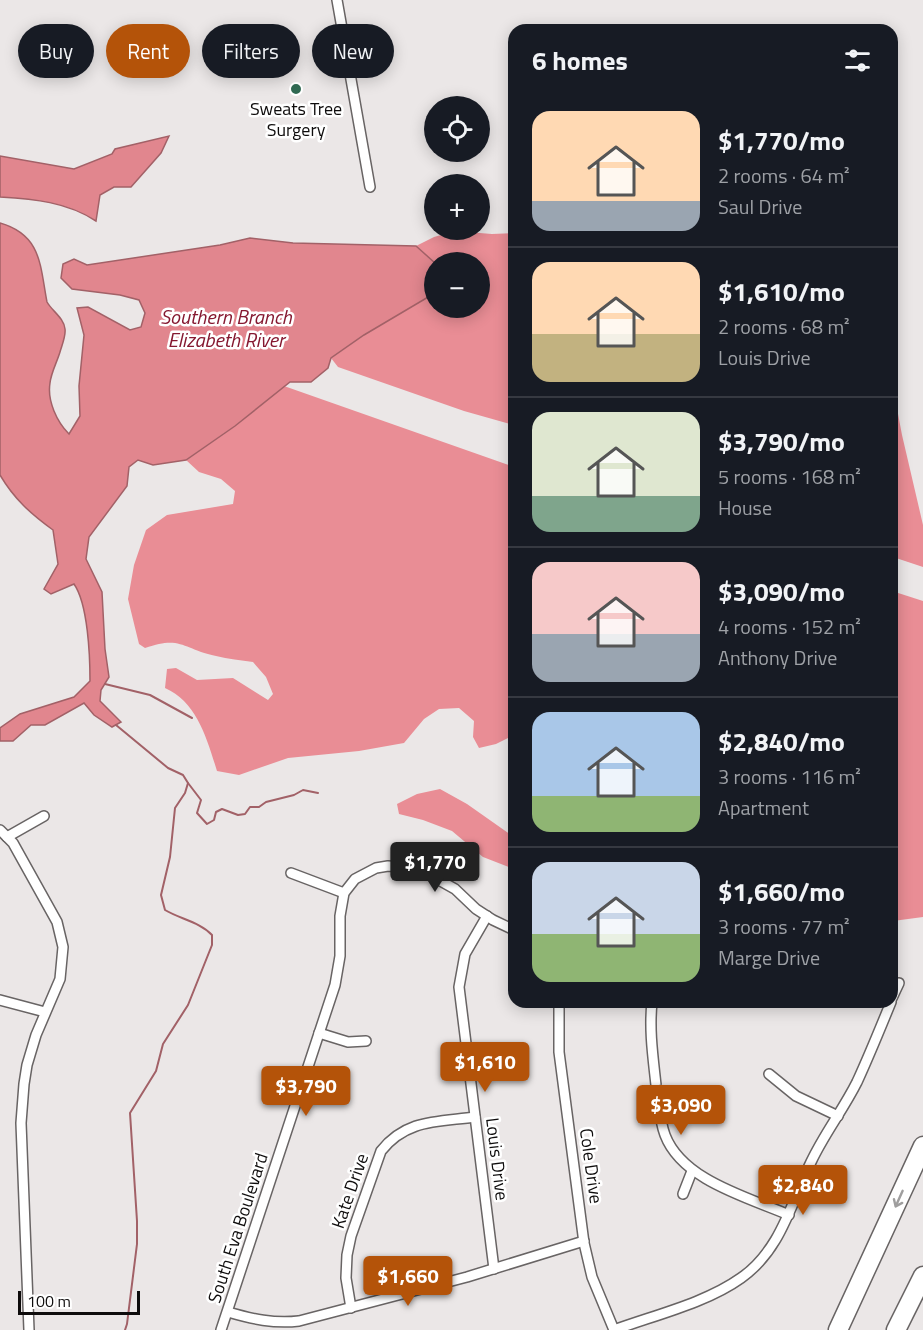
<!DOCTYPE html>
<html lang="en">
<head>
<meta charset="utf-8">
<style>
  :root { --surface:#171b24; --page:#242831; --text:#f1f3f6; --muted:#9ea1a6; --line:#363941; --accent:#b45309 }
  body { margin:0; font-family:"Titillium Web",sans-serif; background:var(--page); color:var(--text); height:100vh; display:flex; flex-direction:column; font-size:22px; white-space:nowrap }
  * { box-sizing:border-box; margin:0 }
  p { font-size:20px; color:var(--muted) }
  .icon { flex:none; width:33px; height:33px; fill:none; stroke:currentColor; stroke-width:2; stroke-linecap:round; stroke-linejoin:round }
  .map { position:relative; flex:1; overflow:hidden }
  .side { position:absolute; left:508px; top:24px; width:390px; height:984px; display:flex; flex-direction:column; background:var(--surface); border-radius:18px; box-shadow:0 3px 15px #0003 }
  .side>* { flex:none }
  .top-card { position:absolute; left:18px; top:24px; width:400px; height:54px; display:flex; gap:12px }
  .controls { position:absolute; left:424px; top:96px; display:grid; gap:12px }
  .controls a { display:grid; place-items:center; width:66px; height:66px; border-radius:50%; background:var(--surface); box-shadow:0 3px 15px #0003; font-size:30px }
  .scale { position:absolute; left:18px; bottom:15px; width:122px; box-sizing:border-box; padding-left:6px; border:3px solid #0e0c0c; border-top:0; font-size:16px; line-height:21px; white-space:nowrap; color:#0e0c0c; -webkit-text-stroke:4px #fff; paint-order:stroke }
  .price { position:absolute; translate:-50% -51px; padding:0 14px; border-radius:6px; background:var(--accent); color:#fff; font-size:20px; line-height:39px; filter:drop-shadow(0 2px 3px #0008) }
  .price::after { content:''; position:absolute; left:50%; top:36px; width:18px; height:14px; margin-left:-9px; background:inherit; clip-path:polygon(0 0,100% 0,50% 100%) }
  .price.current { background:#222; color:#fff }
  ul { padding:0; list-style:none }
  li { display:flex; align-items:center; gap:18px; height:150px; padding:0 24px }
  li+li { border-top:2px solid var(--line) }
  li span { display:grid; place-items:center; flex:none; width:168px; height:120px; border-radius:18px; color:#555 }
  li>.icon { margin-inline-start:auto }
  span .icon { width:72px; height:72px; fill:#fffc; stroke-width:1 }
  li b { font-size:26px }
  h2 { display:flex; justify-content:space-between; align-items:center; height:72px; padding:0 24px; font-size:26px }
  .pill { padding:0 21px; border-radius:27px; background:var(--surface); box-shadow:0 3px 15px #0003; font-size:21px; line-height:54px }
  .pill.current { background:var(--accent); color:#fff }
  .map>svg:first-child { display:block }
  .forest { fill:#e98d95 }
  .water { fill:#e1868e; stroke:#a26167; stroke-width:1.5 }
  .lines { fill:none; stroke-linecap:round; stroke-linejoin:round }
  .stream { stroke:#a26167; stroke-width:2 }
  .street-casing { stroke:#686464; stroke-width:12 }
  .highway-casing { stroke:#686464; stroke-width:21 }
  .street { stroke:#fff; stroke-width:9 }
  .highway { stroke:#fff; stroke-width:18 }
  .oneway { stroke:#9f9e9e }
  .poi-dot { fill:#306952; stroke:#fff; stroke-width:2 }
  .labels { text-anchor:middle; stroke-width:5; stroke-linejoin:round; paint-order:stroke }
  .poi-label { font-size:18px; fill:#0e0c0c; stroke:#fff }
  .street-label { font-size:18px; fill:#0e0c0c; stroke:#fff }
  .water-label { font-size:20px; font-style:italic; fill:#851830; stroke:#fff }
</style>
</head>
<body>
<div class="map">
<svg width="923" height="1330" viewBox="0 0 923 1330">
  <rect width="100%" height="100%" fill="#ebe7e7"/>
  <g class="forest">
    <polygon points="455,231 492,234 514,233 514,425 464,411 338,367 331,358 364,335 435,293 435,308 480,308 480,262 435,263 416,246 434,237"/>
    <polygon points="892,382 902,435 923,525 923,567 893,557"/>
    <path d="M284,386L514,467V735L496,744L479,748L473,737L474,721L459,708L439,709L424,719L404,743L359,751L288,758L239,775L217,771C207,739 197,702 165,688L167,669L176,668L197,680L233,678L268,700L273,694L266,677L253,662C241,660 228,659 216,656C183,649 181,635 145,648L139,644L128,599L134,565L146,530L167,515L233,504L235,491L221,479L199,472L186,460L235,426Z"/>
    <polygon points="892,591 923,601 923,917 893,921"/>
    <polygon points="440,789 467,804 514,837 514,869 483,857 452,831 423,820 399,814 397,804 417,794"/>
  </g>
  <g class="water">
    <path d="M169,136L161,153L131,187H114L100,195L96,221C67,202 34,199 0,197V156L74,169L112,154L115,149Z"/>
    <path d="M0,223C42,235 40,266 47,302C52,311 64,318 65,329C66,336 62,345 60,352C57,362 51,373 50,383C47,401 57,422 69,434L80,416L79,386L84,335L77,308L88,307L130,330L141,327L145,313L139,300L120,295L72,289L61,278L63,264L74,259L87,265L220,245L250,238L293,243L416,246L435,263V293L364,335L331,358L328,368L311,382H290L235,426L186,460L153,465L138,460L129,467L127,486L89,537L86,559L102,592L105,649L109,677L101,690L100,701L121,722L112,727L94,715L84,703L45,725H31L13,741H0V728L20,714L74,697L90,681C90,656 88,604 74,584L51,594L44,589L58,564L53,530C31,514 14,499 0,475Z"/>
  </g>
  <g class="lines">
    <g class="stream">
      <polyline points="105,684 150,695 192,718"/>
      <path d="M116,725L168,768L183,775L188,783L185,793L175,808L170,857L161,895L165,910C180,919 200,922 212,935V945L188,1005L163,1044L156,1071L130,1113L137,1221V1244L127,1324L125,1330"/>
      <polyline points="188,783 201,800 197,813 207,824 214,820 216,812 222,809 238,815 245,814 250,807 259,807 266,802 294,795 303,790 318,793"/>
    </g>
    <g class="street-casing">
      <g id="street">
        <polyline points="337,0 370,187"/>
        <polyline points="0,830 13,843 57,922 63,947 60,979 36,1035 27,1065 24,1084 21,1123 29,1330"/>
        <polyline points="7,837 44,816"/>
        <polyline points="291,873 344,893"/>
        <polyline points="487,916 465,954 459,987 494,1269"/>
        <polyline points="892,998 899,983"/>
        <polyline points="0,1000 45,1012"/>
        <polyline points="559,1002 559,1052 584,1243 592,1277 614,1330"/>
        <path d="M652,1002C649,1030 653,1057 656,1085C659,1101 659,1119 665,1135C682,1180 747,1197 789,1215"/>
        <polyline points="319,1033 348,1042 366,1041"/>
        <polyline points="769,1074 796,1096 838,1116"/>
        <polyline points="683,1194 692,1171"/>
        <path d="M351,1308L346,1278L347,1255L351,1236L381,1151C406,1119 438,1122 475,1117"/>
        <path d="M228,1312C252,1319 274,1324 299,1321L467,1277L584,1241"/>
        <polyline points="221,1330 335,985 340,956 340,916 344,893 355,879 376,868 388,866 405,867 430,875 455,889 476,909 493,920 514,930"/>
        <path d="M614,1330C655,1315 706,1303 741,1278C781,1250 791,1203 811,1162C824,1134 843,1110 857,1082C869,1056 880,1029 891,1002"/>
      </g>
    </g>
    <g class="highway-casing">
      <g id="highway">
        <polyline points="838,1330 923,1146"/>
        <polyline points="896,1330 923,1276"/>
      </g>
    </g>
    <use href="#street" class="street"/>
    <use href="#highway" class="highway"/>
  </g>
  <defs><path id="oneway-shaft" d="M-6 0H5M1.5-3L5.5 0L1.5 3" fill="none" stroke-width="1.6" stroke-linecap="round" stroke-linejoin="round" transform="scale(1.5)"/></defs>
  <use class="oneway" href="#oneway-shaft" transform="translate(899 1199) rotate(114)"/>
  <circle class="poi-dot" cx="296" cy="89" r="6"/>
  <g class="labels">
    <g class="poi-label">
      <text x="296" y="115">Sweats Tree<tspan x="296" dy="21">Surgery</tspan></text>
    </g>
    <g class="street-label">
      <text transform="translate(497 1159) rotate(83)" y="6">Louis Drive</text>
      <text transform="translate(591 1166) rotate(82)" y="6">Cole Drive</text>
      <text transform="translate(350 1191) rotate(-71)" y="6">Kate Drive</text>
      <text transform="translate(238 1228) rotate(-72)" y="6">South Eva Boulevard</text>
    </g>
    <g class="water-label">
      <text x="226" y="324">Southern Branch<tspan x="226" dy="23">Elizabeth River</tspan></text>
    </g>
  </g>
</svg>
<div class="controls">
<a><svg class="icon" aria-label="locate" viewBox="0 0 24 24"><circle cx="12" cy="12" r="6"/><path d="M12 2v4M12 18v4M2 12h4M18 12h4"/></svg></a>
<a>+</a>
<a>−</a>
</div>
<div class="scale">100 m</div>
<b class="price current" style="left:435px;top:893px">$1,770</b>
<b class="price" style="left:485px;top:1093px">$1,610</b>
<b class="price" style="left:306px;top:1117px">$3,790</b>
<b class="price" style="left:681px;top:1136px">$3,090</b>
<b class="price" style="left:803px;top:1216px">$2,840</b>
<b class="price" style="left:408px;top:1307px">$1,660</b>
<div class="top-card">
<a class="pill">Buy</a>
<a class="pill current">Rent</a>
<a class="pill">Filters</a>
<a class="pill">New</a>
</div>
<section class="side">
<h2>6 homes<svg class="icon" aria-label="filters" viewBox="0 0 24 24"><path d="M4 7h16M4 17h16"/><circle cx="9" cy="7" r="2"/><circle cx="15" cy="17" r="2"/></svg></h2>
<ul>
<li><span style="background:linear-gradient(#ffd9b3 75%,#9aa5b1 0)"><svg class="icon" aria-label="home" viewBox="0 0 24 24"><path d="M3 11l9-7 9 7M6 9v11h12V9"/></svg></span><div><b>$1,770/mo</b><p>2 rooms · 64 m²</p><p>Saul Drive</p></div></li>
<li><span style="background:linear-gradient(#ffd9b3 60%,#c2b280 0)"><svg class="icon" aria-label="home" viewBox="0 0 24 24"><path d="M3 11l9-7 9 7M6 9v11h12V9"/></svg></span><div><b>$1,610/mo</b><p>2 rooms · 68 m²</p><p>Louis Drive</p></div></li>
<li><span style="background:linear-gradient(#dfe7d0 70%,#7fa58c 0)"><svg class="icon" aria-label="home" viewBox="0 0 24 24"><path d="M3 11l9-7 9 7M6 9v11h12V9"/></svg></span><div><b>$3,790/mo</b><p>5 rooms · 168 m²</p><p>House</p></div></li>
<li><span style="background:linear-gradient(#f6c9c9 60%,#9aa5b1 0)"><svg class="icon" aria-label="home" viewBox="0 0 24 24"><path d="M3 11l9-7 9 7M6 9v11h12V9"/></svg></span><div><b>$3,090/mo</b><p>4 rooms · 152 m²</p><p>Anthony Drive</p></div></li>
<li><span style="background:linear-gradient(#a9c7e8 70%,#8fb573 0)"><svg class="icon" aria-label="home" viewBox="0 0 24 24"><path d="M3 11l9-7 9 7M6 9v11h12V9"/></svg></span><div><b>$2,840/mo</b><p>3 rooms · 116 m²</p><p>Apartment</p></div></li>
<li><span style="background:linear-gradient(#c9d6e8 60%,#8fb573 0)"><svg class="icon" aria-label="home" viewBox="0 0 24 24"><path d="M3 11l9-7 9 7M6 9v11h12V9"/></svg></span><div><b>$1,660/mo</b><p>3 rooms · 77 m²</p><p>Marge Drive</p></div></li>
</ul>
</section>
</div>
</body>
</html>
